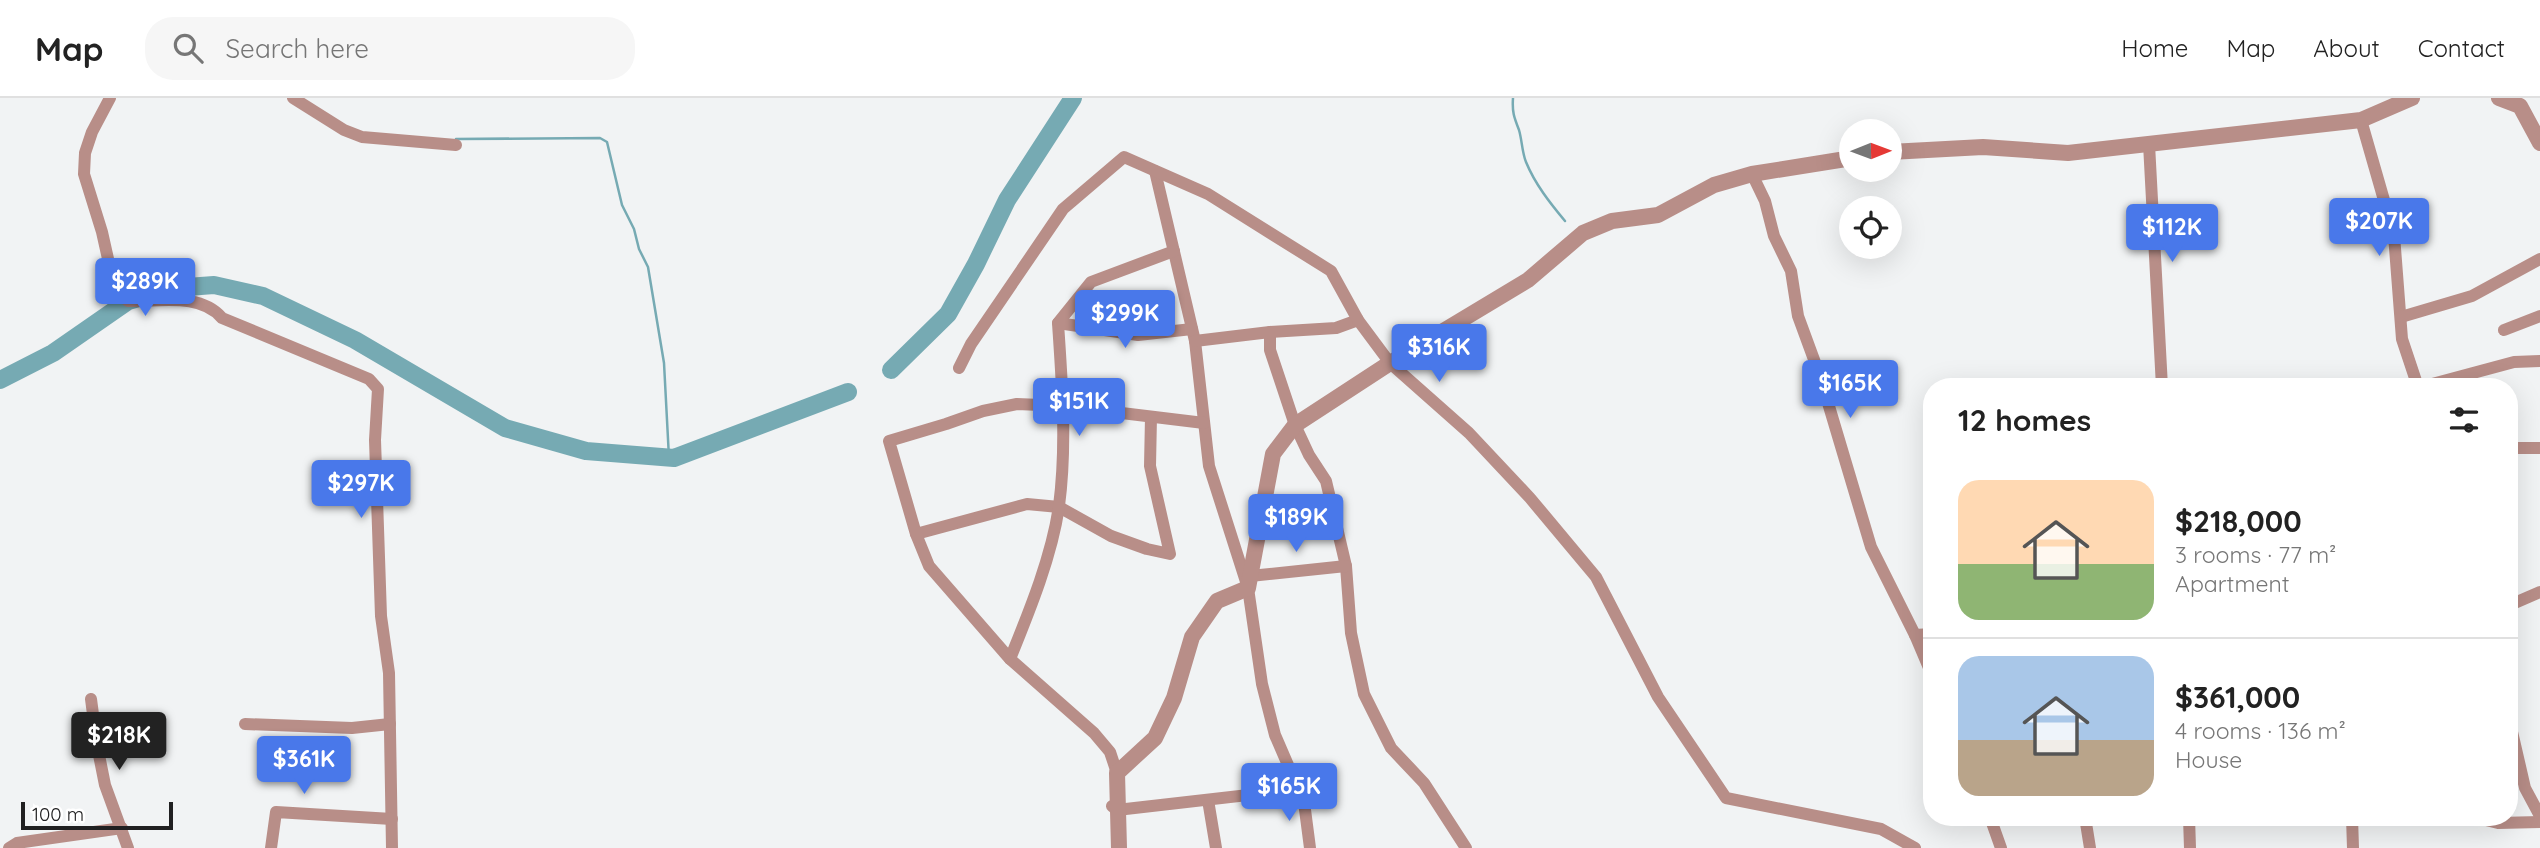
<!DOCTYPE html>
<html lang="en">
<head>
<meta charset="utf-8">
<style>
  :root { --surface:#fff; --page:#f6f6f6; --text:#222; --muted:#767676; --line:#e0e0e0; --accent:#4978ea }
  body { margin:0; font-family:Quicksand,sans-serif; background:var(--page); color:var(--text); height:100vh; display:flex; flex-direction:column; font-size:26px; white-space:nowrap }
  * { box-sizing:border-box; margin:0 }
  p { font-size:23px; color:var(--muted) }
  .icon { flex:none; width:38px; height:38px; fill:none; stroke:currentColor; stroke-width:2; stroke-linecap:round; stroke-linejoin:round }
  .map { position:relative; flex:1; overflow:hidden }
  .panel { position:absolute; left:1923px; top:280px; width:595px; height:448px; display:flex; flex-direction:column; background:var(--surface); border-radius:28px; box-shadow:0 7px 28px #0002 }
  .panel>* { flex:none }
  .needle { width:46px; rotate:89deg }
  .controls { position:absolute; left:1839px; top:21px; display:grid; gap:14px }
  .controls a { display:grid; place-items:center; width:63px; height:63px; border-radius:50%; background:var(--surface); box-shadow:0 7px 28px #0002; font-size:35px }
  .scale { position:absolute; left:21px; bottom:18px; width:152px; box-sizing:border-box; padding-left:7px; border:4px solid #202021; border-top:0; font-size:19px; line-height:24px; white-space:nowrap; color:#202021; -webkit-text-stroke:5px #fff; paint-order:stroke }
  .price { position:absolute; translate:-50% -60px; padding:0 16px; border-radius:7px; background:var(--accent); color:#fff; font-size:23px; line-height:46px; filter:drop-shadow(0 2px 4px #0008) }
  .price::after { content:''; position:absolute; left:50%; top:42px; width:21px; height:16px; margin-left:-10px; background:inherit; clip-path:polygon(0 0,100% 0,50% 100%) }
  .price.active { background:#222; color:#fff }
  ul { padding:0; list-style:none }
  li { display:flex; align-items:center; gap:21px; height:175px; padding:0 35px }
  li+li { border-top:2px solid var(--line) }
  li span { display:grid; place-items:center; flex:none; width:196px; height:140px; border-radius:21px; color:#555 }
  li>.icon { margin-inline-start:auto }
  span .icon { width:84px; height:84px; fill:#fffc; stroke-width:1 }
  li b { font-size:30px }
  h2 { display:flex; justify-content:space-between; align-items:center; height:84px; padding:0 35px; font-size:30px }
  header { display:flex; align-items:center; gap:42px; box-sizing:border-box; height:98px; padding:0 35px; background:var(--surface); border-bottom:2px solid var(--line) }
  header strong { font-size:33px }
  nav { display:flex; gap:38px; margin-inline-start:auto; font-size:24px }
  .search { width:490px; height:63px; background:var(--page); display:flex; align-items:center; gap:18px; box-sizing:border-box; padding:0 24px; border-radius:28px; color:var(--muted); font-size:26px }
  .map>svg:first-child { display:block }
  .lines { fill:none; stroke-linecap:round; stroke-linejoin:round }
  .stream { stroke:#76aab3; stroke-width:2.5 }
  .river { stroke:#76aab3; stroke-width:18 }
  .minor { stroke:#b88e88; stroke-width:12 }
  .tertiary { stroke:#b88e88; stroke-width:16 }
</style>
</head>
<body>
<header>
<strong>Map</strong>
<div class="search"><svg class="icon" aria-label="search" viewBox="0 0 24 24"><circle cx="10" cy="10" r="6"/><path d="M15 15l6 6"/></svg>Search here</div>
<nav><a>Home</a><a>Map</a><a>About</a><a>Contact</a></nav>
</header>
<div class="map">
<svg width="2540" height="750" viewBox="0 0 2540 750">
  <rect width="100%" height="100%" fill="#f1f3f4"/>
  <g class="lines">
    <g class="stream">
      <path d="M1513,0C1512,14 1514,19 1519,32C1522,42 1522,54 1526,64C1535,86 1550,105 1565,123"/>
      <polyline points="456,41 600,40 607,44 622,107 634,131 639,151 648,169 664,265 669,360"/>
    </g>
    <g class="river">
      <polyline points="891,272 948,216 976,166 1007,102 1073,0"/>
      <polyline points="0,282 53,255 128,203 174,190 214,187 263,198 355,242 505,330 586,353 674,360 848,294"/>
    </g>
    <g class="minor">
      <path d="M110,0L92,34L85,55L84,76L102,134L115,192L128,203C158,204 200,194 222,220L369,281L378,291L375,342L381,518L389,575L392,750"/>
      <polyline points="293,0 344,32 362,39 456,47"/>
      <polyline points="2361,22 2394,137 2402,241 2418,289"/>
      <polyline points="2149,46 2162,289"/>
      <polyline points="1155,73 1195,243 1209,368 1248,490 1262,586 1275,637 1304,704 1310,750"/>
      <polyline points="1752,76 1765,103 1774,138 1791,173 1798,218 1820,278 1871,449 1915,537 1932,577"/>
      <polyline points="2401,219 2472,198 2540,161"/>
      <polyline points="1058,225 1138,237 1192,231"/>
      <polyline points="2504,232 2540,218"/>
      <polyline points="1270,234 1270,252 1295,327 1309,357 1326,383 1346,468 1351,535 1364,596 1391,650 1424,685 1466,750"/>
      <polyline points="1195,243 1270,234 1336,230 1358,222"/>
      <polyline points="959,270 971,246 1063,111 1124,59 1208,96 1331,173 1358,222 1390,265 1469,335 1530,400 1596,479 1658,599 1726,700 1881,731 1915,750"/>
      <polyline points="2421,289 2514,264 2540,263"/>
      <polyline points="2510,350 2540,350"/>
      <polyline points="916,436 1027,406 1059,409 1111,438 1147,451 1170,456 1150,368 1151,319"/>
      <polyline points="1250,478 1346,468"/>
      <polyline points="2510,507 2540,494"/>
      <polyline points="1915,537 1932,536"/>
      <path d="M1010,561C1029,514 1052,458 1059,408C1067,347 1062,285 1058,225L1091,184L1174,153"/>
      <polyline points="91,601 97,647 105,687 128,750"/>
      <polyline points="2510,625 2525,690 2540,718"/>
      <polyline points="245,626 352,630 390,626"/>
      <polyline points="1117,675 1110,654 1094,635 1010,561 929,468 916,436 889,343 946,326 983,313 1017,306 1064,308 1204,325"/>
      <polyline points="1208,702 1216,750"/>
      <polyline points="1112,708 1117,712 1300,691"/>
      <polyline points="1990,719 2001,750"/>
      <polyline points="2085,719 2090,750"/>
      <polyline points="2189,719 2190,750"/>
      <polyline points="2352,719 2353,750"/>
      <polyline points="2474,719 2498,725 2540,724"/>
      <polyline points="9,750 17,745 122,730"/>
      <polyline points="271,750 276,714 392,721"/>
    </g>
    <g class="tertiary">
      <polyline points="2499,0 2520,8 2540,45"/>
      <polyline points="1890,54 1983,49 2068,55 2361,22 2412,0"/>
      <polyline points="1119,750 1117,675 1155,640 1174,600 1192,539 1217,503 1248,490 1273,356 1295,327 1390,265 1528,182 1583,135 1612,123 1658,117 1714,87 1752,76 1852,60"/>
    </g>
  </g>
</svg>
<div class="controls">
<a><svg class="needle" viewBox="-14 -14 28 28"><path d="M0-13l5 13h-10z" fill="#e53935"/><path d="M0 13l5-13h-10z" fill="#767676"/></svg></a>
<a><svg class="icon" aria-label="locate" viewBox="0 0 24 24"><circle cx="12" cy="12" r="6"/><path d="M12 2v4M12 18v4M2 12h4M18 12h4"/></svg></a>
</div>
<div class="scale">100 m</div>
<b class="price" style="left:2379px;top:160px">$207K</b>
<b class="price" style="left:2172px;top:166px">$112K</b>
<b class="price" style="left:145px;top:220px">$289K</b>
<b class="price" style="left:1125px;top:252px">$299K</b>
<b class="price" style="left:1439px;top:286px">$316K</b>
<b class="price" style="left:1850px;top:322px">$165K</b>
<b class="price" style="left:1079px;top:340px">$151K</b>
<b class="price" style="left:361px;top:422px">$297K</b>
<b class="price" style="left:1296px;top:456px">$189K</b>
<b class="price active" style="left:119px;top:674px">$218K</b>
<b class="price" style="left:304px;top:698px">$361K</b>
<b class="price" style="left:1289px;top:725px">$165K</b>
<section class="panel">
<h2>12 homes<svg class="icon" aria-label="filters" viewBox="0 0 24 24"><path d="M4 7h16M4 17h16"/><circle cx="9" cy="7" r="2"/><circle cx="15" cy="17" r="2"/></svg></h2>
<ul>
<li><span style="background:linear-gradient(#ffd9b3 60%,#8fb573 0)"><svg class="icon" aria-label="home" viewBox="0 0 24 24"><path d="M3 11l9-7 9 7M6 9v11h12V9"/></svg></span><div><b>$218,000</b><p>3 rooms · 77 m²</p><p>Apartment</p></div></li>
<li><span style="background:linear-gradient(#a9c7e8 60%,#b9a48a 0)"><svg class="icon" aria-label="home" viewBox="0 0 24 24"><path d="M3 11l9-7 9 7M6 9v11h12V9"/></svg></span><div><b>$361,000</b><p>4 rooms · 136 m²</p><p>House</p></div></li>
</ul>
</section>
</div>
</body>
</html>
